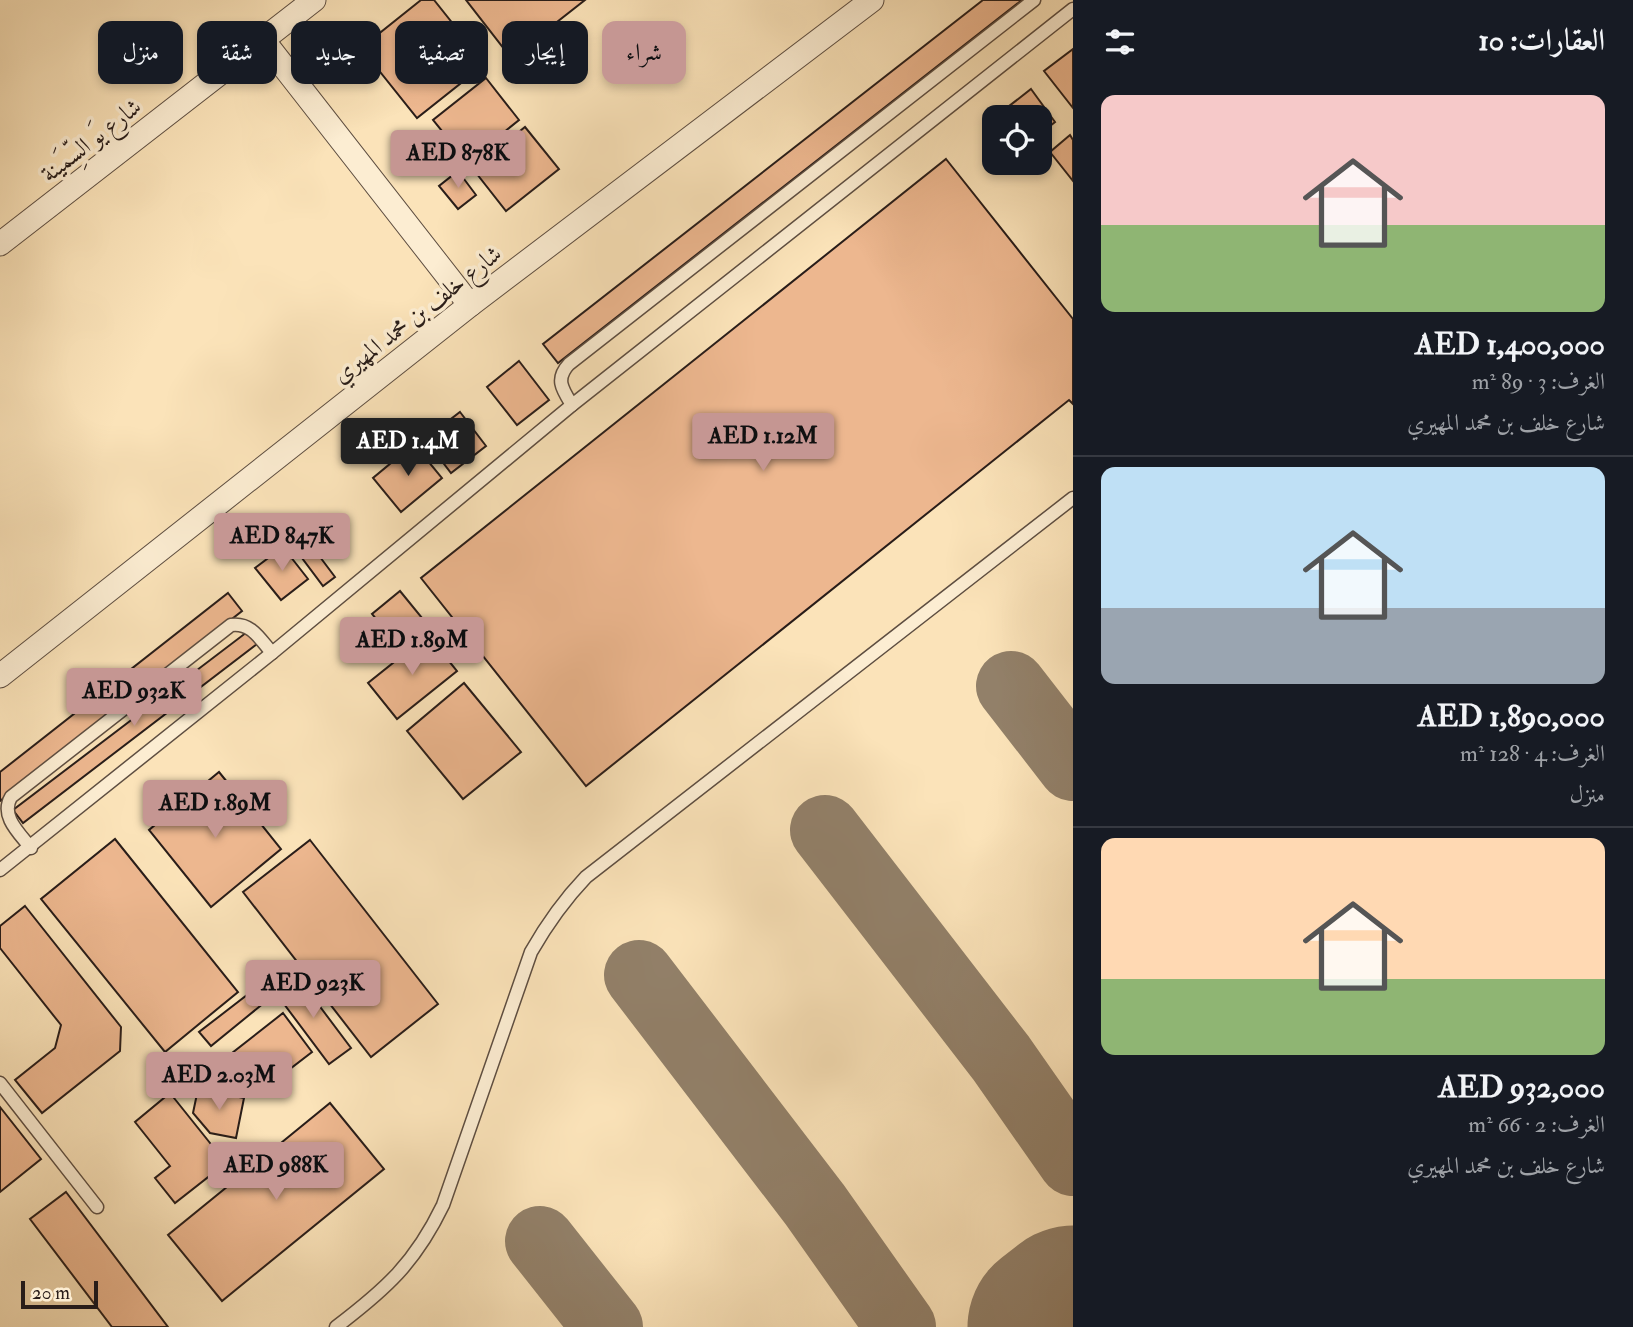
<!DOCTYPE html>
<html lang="ar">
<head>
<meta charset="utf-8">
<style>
  :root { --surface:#171b24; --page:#242831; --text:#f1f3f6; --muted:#9ea1a6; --line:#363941; --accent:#c59692 }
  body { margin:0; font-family:"IM FELL Double Pica",Amiri,serif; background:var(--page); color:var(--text); direction:rtl; height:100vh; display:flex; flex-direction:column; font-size:26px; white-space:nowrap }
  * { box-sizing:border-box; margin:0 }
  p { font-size:23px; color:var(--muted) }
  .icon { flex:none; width:38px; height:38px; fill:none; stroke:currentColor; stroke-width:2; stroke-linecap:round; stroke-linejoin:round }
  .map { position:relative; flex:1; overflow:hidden; direction:ltr }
  .panel { display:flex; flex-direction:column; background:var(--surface); width:560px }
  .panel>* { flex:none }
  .guide { position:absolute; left:21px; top:21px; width:665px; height:63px; direction:rtl; display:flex; gap:14px }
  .tools { position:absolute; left:982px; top:105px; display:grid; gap:14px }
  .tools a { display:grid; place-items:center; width:70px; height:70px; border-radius:14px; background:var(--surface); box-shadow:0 4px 10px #0003; font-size:35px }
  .scale { position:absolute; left:21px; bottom:18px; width:77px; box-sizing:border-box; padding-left:7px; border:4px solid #291d19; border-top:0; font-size:19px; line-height:24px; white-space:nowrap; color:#291d19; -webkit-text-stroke:5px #fcedd2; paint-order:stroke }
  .price { position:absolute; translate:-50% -60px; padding:0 16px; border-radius:7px; background:var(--accent); color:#111; font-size:23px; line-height:46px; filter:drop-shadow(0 2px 4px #0008) }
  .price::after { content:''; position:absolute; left:50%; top:42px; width:21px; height:16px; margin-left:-10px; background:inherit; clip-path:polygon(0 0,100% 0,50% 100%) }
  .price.current { background:#222; color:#fff }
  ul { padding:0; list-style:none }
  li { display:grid; align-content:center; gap:14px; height:371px; padding:0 28px }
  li+li { border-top:2px solid var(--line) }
  li span { display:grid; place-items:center; height:217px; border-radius:14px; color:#555 }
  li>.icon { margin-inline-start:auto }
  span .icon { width:126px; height:126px; fill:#fffc; stroke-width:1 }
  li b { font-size:30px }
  h2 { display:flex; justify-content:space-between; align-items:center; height:84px; padding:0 28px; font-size:30px }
  .tag { padding:0 24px; border-radius:14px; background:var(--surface); box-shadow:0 4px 10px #0003; font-size:24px; line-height:63px }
  .tag.current { background:var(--accent); color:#111 }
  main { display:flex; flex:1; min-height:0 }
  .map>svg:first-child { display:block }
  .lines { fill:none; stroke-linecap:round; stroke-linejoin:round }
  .taxiway { stroke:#928069; stroke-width:70 }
  .runway { stroke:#928069; stroke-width:175 }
  .building { fill:#edb78f; stroke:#291d19; stroke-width:2 }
  .service-casing { stroke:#5e4e41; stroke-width:15 }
  .minor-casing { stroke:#5e4e41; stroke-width:25 }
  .service { stroke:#fcedd2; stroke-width:12 }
  .minor { stroke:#fcedd2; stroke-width:23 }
  .labels { text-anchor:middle; stroke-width:7; stroke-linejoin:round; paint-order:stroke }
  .street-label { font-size:24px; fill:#291d19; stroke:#fcedd2 }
</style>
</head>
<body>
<main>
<section class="panel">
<h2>العقارات: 10<svg class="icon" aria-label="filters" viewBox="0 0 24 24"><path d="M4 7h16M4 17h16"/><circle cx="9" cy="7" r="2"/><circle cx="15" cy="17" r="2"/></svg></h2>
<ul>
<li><span style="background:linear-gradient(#f6c9c9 60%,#8fb573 0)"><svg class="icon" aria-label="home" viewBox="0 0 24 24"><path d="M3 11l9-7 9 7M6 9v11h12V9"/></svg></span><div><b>AED 1,400,000</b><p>الغرف: 3 · 89 m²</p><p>شارع خلف بن محمد المهيري</p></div></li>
<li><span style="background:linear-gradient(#bfe0f5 65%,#9aa5b1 0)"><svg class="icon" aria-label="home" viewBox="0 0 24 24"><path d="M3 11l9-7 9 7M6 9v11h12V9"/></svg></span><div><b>AED 1,890,000</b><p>الغرف: 4 · 128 m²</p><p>منزل</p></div></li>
<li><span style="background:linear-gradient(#ffd9b3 65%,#8fb573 0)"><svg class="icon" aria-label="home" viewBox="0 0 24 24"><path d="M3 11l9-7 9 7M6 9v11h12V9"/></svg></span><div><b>AED 932,000</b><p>الغرف: 2 · 66 m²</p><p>شارع خلف بن محمد المهيري</p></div></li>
</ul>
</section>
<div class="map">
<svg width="1073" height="1327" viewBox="0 0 1073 1327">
  <rect width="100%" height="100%" fill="#fbe3b9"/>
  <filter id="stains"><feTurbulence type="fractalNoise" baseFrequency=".00286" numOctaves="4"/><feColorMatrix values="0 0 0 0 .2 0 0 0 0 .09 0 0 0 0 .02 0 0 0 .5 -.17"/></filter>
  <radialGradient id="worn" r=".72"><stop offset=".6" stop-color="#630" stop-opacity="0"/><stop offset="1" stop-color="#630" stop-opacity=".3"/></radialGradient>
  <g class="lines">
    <g class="taxiway">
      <polyline points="1011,686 1073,766"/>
      <polyline points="825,830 1001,1058 1073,1161"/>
      <polyline points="639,975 815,1205 901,1327"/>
      <polyline points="540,1241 608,1327"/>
    </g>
    <polyline class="runway" points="1055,1327 1073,1313"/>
  </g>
  <g class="building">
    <polygon points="421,0 434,0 485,64 417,118 361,48"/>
    <polygon points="466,0 585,0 511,58"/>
    <polygon points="983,0 1022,0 558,363 543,344"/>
    <polygon points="1073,49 1073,108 1044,71"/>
    <polygon points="486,78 519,120 467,162 433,120"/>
    <polygon points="1031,89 1055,122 1040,134 1040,117 1010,117 1004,110"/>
    <polygon points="525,127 559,169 506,211 473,169"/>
    <polygon points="1070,135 1073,140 1073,181 1050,152"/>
    <polygon points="946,159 1073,319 1073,404 1069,400 586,786 421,578"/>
    <polygon points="458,171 476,195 458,209 439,186"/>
    <polygon points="519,361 549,400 517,425 487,387"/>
    <polygon points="460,412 486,446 451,473 425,439"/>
    <polygon points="414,444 442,478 401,512 373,478"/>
    <polygon points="308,541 335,577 323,586 296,550"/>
    <polygon points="283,547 308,579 281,600 255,568"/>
    <polygon points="400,591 427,624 399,647 372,614"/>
    <polygon points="228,593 242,611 0,801 0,772"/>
    <polygon points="247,632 257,644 23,823 13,810"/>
    <polygon points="428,635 457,671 397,719 368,683"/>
    <polygon points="464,683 521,752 463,799 407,731"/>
    <polygon points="219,772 281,849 211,907 149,830"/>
    <polygon points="115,839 238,992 165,1052 41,899"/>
    <polygon points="310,840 438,1004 371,1057 243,892"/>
    <polygon points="25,906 121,1027 120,1051 42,1113 15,1080 55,1048 61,1025 0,948 0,926"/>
    <polygon points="297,976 351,1048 329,1064 275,992"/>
    <polygon points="260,985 270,998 211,1046 199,1032"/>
    <polygon points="283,1013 312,1052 256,1095 227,1057"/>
    <polygon points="198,1089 244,1098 236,1138 210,1133 193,1113"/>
    <polygon points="170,1093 226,1163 175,1203 155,1178 170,1166 135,1122"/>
    <polygon points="330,1103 384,1169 222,1301 168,1235"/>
    <polygon points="0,1107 41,1159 0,1192"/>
    <polygon points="66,1192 168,1327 112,1327 30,1219"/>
  </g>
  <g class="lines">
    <g class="service-casing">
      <g id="service">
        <path d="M572,405C562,389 555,379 569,364L1034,0"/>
        <path d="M31,848C19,833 0,816 11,797L231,625C251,622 260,639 272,653"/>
        <polyline points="0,870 272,653 572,405 1073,9"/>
        <polyline points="0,1083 97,1207"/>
        <path d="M336,1327C386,1289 415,1263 443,1205L531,952C547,924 564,900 586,877L1073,498"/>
      </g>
    </g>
    <g class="minor-casing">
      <g id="minor">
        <polyline points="263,40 470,305"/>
        <polyline points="0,244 314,0"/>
        <polyline points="0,676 470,305 872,0"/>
      </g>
    </g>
    <use href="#service" class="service"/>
    <use href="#minor" class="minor"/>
  </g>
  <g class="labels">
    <g class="street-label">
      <text transform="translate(91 140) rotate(-38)" y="8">شارع يَو السِّمَينة</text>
      <text transform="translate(417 314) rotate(-38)" y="8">شارع خلف بن محمد المهيري</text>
    </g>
  </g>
  <rect width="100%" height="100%" filter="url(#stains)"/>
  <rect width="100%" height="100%" fill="url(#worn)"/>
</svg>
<div class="tools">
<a><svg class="icon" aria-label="locate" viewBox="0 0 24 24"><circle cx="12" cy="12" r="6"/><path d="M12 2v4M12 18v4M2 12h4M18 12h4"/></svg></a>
</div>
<div class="scale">20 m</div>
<b class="price" style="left:458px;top:190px">AED 878K</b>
<b class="price" style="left:763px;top:473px">AED 1.12M</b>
<b class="price current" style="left:408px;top:478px">AED 1.4M</b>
<b class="price" style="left:282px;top:573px">AED 847K</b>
<b class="price" style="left:412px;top:677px">AED 1.89M</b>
<b class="price" style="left:134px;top:728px">AED 932K</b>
<b class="price" style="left:215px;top:840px">AED 1.89M</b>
<b class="price" style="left:313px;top:1020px">AED 923K</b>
<b class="price" style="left:219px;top:1112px">AED 2.03M</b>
<b class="price" style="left:276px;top:1202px">AED 988K</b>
<div class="guide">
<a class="tag current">شراء</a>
<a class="tag">إيجار</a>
<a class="tag">تصفية</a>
<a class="tag">جديد</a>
<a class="tag">شقة</a>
<a class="tag">منزل</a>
</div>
</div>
</main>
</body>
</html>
